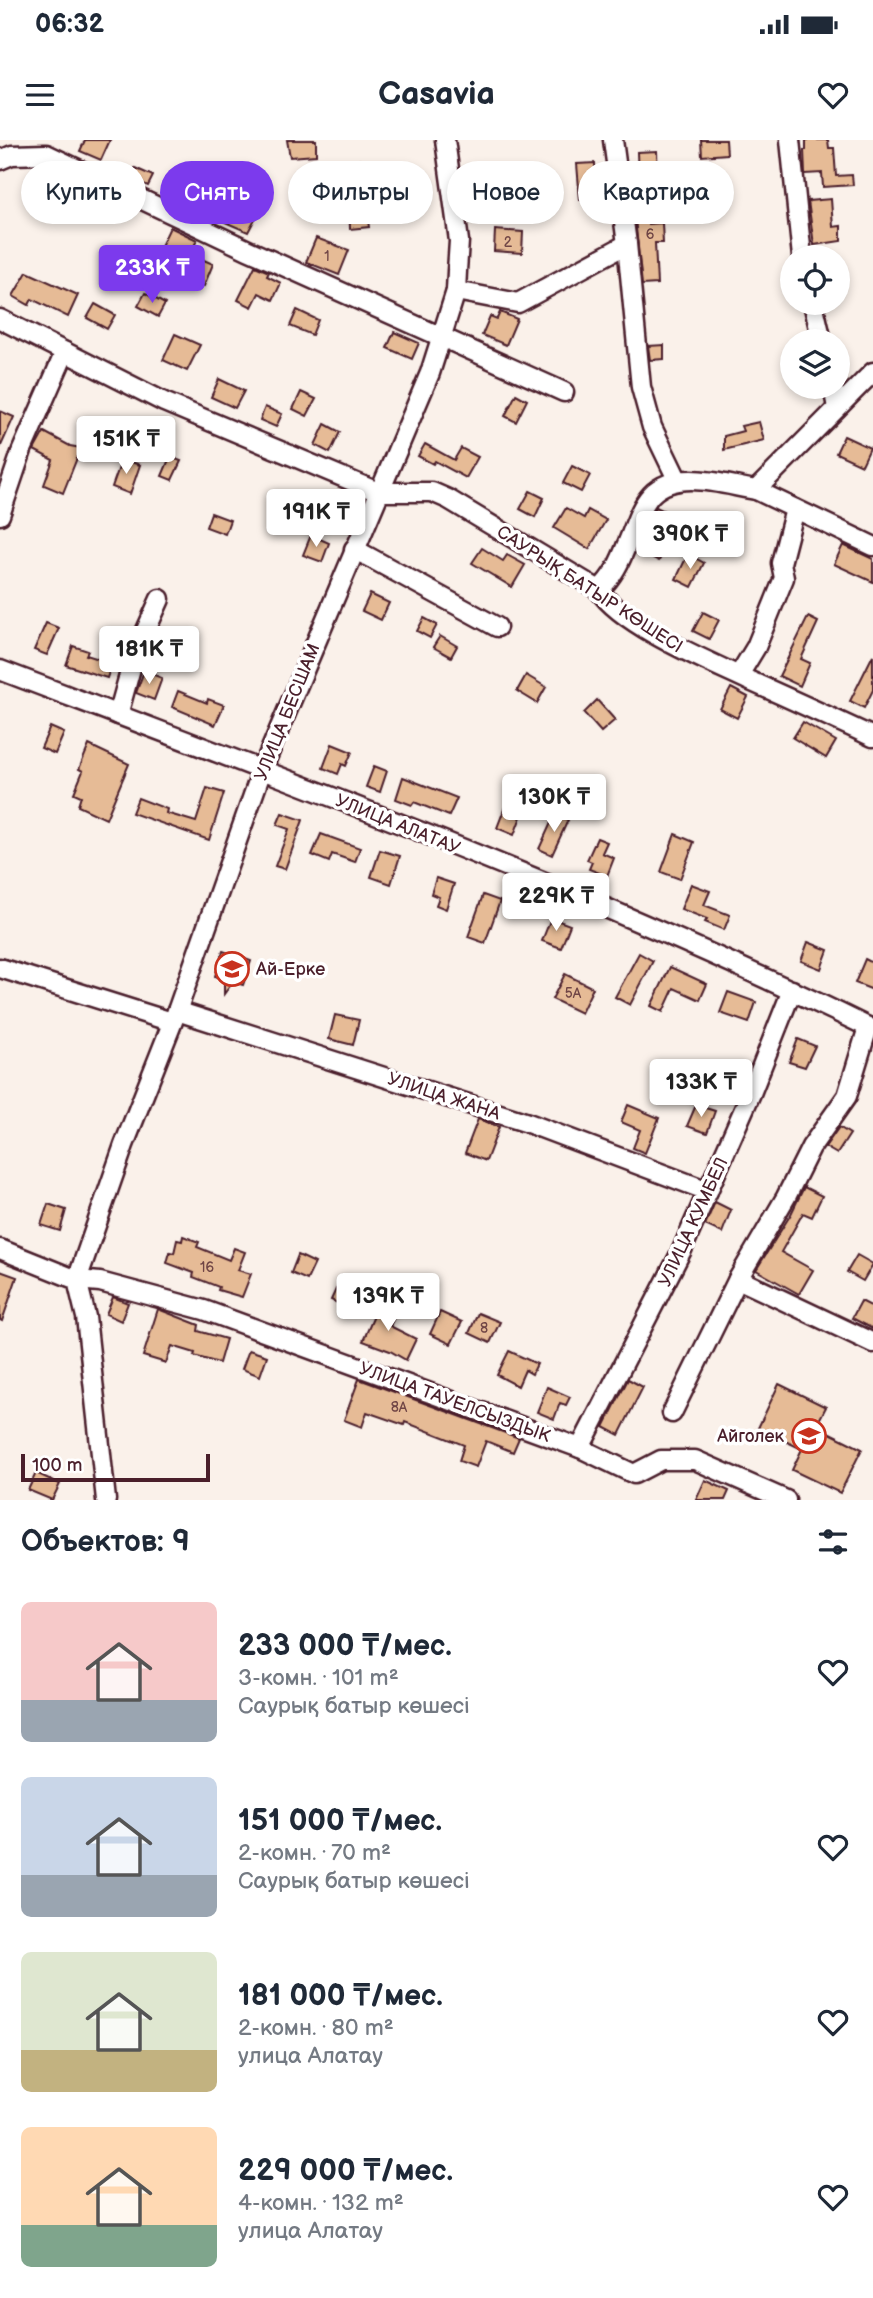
<!DOCTYPE html>
<html lang="ru">
<head>
<meta charset="utf-8">
<style>
  :root { --surface:#fff; --page:#f2f2f3; --text:#1f2937; --muted:#747a83; --accent:#7c3aed }
  body { margin:0; font-family:"Balsamiq Sans",sans-serif; background:var(--page); color:var(--text); height:100vh; display:flex; flex-direction:column; font-size:26px; white-space:nowrap }
  * { box-sizing:border-box; margin:0 }
  p { font-size:23px; color:var(--muted) }
  .icon { flex:none; width:38px; height:38px; fill:none; stroke:currentColor; stroke-width:2; stroke-linecap:round; stroke-linejoin:round }
  .map { position:relative; height:1360px; overflow:hidden }
  .details { display:flex; flex-direction:column; background:var(--surface); flex:1 }
  .details>* { flex:none }
  .hud { position:absolute; left:21px; top:21px; width:831px; height:63px; display:flex; gap:14px }
  .tools { position:absolute; left:780px; top:105px; display:grid; gap:14px }
  .tools a { display:grid; place-items:center; width:70px; height:70px; border-radius:50%; background:var(--surface); box-shadow:0 4px 10px #0003; font-size:35px }
  .scale { position:absolute; left:21px; bottom:18px; width:189px; box-sizing:border-box; padding-left:7px; border:4px solid #4a1f2b; border-top:0; font-size:19px; line-height:24px; white-space:nowrap; color:#4a1f2b; -webkit-text-stroke:5px #fff; paint-order:stroke }
  .price { position:absolute; translate:-50% -60px; padding:0 16px; border-radius:7px; background:#fff; color:#222; font-size:23px; line-height:46px; filter:drop-shadow(0 2px 4px #0008) }
  .price::after { content:''; position:absolute; left:50%; top:42px; width:21px; height:16px; margin-left:-10px; background:inherit; clip-path:polygon(0 0,100% 0,50% 100%) }
  .price.on { background:var(--accent); color:#fff }
  ul { padding:0; list-style:none }
  li { display:flex; align-items:center; gap:21px; height:175px; padding:0 21px }
  li span { display:grid; place-items:center; flex:none; width:196px; height:140px; border-radius:10px; color:#555 }
  li>.icon { margin-inline-start:auto }
  span .icon { width:84px; height:84px; fill:#fffc; stroke-width:1 }
  li b { font-size:30px }
  h2 { display:flex; justify-content:space-between; align-items:center; height:84px; padding:0 21px; font-size:30px }
  .chip { padding:0 24px; border-radius:32px; background:var(--surface); box-shadow:0 4px 10px #0003; font-size:24px; line-height:63px }
  .chip.on { background:var(--accent); color:#fff }
  .status { display:flex; justify-content:space-between; align-items:center; height:49px; padding:0 35px; background:var(--surface); direction:ltr }
  .status svg { height:19px; fill:currentColor }
  header { display:flex; justify-content:space-between; align-items:center; height:91px; padding:0 21px; background:var(--surface); font-size:32px; font-weight:800 }
  .map>svg:first-child { display:block }
  .building { fill:#e6bb96; stroke:#4a1f2b; stroke-width:2 }
  .lines { fill:none; stroke-linecap:round; stroke-linejoin:round }
  .minor-casing { stroke:#4a1f2b; stroke-width:23 }
  .minor { stroke:#fff; stroke-width:18 }
  .labels { text-anchor:middle; stroke-width:7; stroke-linejoin:round; paint-order:stroke }
  .number-label { font-size:14px; fill:#714646 }
  .street-label { font-size:18px; fill:#4a1f2b; stroke:#fff }
  .poi-label { font-size:18px; fill:#4a1f2b; stroke:#fff; text-anchor:start }
</style>
</head>
<body>
<div class="status"><b>06:32</b><svg viewBox="0 0 49 12"><path d="M0 12V9h3v3zM5 12V6h3v6zM10 12V3h3v9zM15 12V0h3v12zM26 1h20v11H26zM47 4h2v5h-2z"/></svg></div>
<header><svg class="icon" aria-label="menu" viewBox="0 0 24 24"><path d="M4 6h16M4 12h16M4 18h16"/></svg>Casavia<svg class="icon" aria-label="heart" viewBox="0 0 24 24"><path d="M12 20l-8-8c-3-5 5-10 8-4 3-6 11-1 8 4z"/></svg></header>
<div class="map">
<svg width="873" height="1360" viewBox="0 0 873 1360">
  <rect width="100%" height="100%" fill="#faf1ea"/>
  <filter id="ink" filterUnits="userSpaceOnUse"><feTurbulence type="fractalNoise" baseFrequency=".0143" numOctaves="2"/><feDisplacementMap in="SourceGraphic" scale="14" xChannelSelector="R" yChannelSelector="G"/><feConvolveMatrix kernelMatrix="1 2 1 2 8 2 1 2 1" color-interpolation-filters="sRGB"/></filter>
  <g filter="url(#ink)">
    <g class="building">
      <polygon points="85,0 110,0 101,20 80,11"/>
      <polygon points="287,0 316,0 316,15 290,17"/>
      <polygon points="701,0 726,0 727,14 702,16"/>
      <polygon points="806,0 828,0 829,8 834,8 836,36 852,35 853,45 823,47 822,33 805,34 804,10 806,10"/>
      <polygon points="657,11 658,37 638,38 637,12"/>
      <polygon points="359,20 369,87 350,89 349,62 342,23"/>
      <polygon points="595,23 596,47 603,47 603,59 580,60 577,24"/>
      <polygon points="135,28 153,36 148,46 130,38"/>
      <polygon points="645,48 648,84 662,83 663,103 655,103 657,144 642,145 632,50"/>
      <polygon points="494,52 510,53 510,65 494,64"/>
      <polygon points="831,59 833,87 841,86 841,101 814,105 808,61"/>
      <polygon points="201,60 231,72 234,67 256,77 248,92 197,70"/>
      <polygon points="170,87 197,100 187,121 160,108"/>
      <polygon points="495,90 523,92 522,113 494,111"/>
      <polygon points="316,98 349,110 339,135 306,122"/>
      <polygon points="197,117 213,124 204,146 187,139"/>
      <polygon points="255,126 269,132 267,136 281,143 273,160 259,153 252,167 238,160"/>
      <polygon points="27,132 78,155 68,177 32,159 29,165 13,156"/>
      <polygon points="145,153 165,164 158,177 138,166"/>
      <polygon points="95,164 115,175 107,189 87,178"/>
      <polygon points="297,170 318,180 312,195 290,186"/>
      <polygon points="500,172 517,179 506,205 482,195 490,176 497,179"/>
      <polygon points="394,192 419,203 412,219 387,208"/>
      <polygon points="175,194 200,205 187,231 163,220"/>
      <polygon points="664,205 664,219 650,220 648,206"/>
      <polygon points="219,239 244,251 235,268 211,257"/>
      <polygon points="301,252 316,259 307,276 293,269"/>
      <polygon points="516,254 527,260 516,282 505,276"/>
      <polygon points="265,267 282,274 276,287 260,280"/>
      <polygon points="0,271 14,277 0,308"/>
      <polygon points="759,282 764,300 724,310 724,296 743,291 741,286"/>
      <polygon points="325,284 340,292 330,313 315,305"/>
      <polygon points="44,292 70,306 81,308 63,353 44,345 53,320 34,310"/>
      <polygon points="844,296 870,308 862,325 836,313"/>
      <polygon points="425,304 454,320 461,308 478,317 466,338 435,321 433,324 418,316"/>
      <polygon points="170,317 181,321 172,340 162,336"/>
      <polygon points="122,319 140,325 130,354 112,347"/>
      <polygon points="572,326 590,335 581,352 563,343"/>
      <polygon points="530,351 544,358 535,377 520,369"/>
      <polygon points="656,367 675,376 662,401 667,403 659,421 637,410"/>
      <polygon points="566,368 584,378 588,370 606,380 589,409 554,388"/>
      <polygon points="211,373 230,380 225,394 206,387"/>
      <polygon points="311,395 329,403 322,422 303,415"/>
      <polygon points="843,405 873,419 873,442 834,424"/>
      <polygon points="482,408 503,421 507,415 525,425 512,447 472,423"/>
      <polygon points="688,414 704,423 692,447 676,439"/>
      <polygon points="370,454 389,463 381,480 362,471"/>
      <polygon points="703,472 719,480 709,499 693,491"/>
      <polygon points="808,477 818,482 801,519 810,523 800,546 779,536"/>
      <polygon points="424,478 437,485 430,498 417,491"/>
      <polygon points="46,483 59,488 47,515 34,510"/>
      <polygon points="440,496 457,506 451,517 433,507"/>
      <polygon points="73,506 88,511 86,515 112,523 107,538 66,525"/>
      <polygon points="873,515 873,550 864,568 850,561"/>
      <polygon points="144,531 162,538 154,560 136,553"/>
      <polygon points="526,535 546,547 537,563 517,551"/>
      <polygon points="731,548 748,557 737,578 720,569"/>
      <polygon points="178,551 207,563 208,559 224,565 215,585 172,567"/>
      <polygon points="597,560 615,580 601,592 584,573"/>
      <polygon points="803,582 836,601 826,618 793,598"/>
      <polygon points="50,587 64,593 55,614 41,608"/>
      <polygon points="332,604 352,612 346,626 342,624 338,634 323,628"/>
      <polygon points="89,605 129,624 106,679 78,666 81,656 74,653 83,631 79,629"/>
      <polygon points="374,626 387,631 380,652 366,647"/>
      <polygon points="403,637 457,658 449,676 414,662 412,665 396,659"/>
      <polygon points="207,648 224,653 209,700 132,673 138,658 167,669 166,673 196,682"/>
      <polygon points="505,667 522,674 514,695 497,688"/>
      <polygon points="282,673 303,680 285,729 275,726 289,689 277,685"/>
      <polygon points="555,674 568,680 552,715 539,709"/>
      <polygon points="321,694 360,708 355,722 332,714 329,722 312,715"/>
      <polygon points="675,694 694,702 680,739 661,732"/>
      <polygon points="597,698 607,702 602,713 614,718 607,736 589,729 592,722 587,720"/>
      <polygon points="380,710 400,716 391,744 371,737"/>
      <polygon points="436,738 454,744 446,769 436,765 439,757 431,754"/>
      <polygon points="691,744 710,751 704,765 730,775 724,790 705,782 707,779 681,769"/>
      <polygon points="483,755 500,761 485,803 468,797"/>
      <polygon points="551,778 570,785 561,808 542,801"/>
      <polygon points="808,802 828,810 821,829 801,821"/>
      <polygon points="223,811 251,821 243,845 233,842 224,854 224,839 215,836"/>
      <polygon points="639,813 653,821 630,865 615,857"/>
      <polygon points="865,819 873,823 873,850 855,843"/>
      <polygon points="670,827 707,844 700,860 674,848 663,872 651,866"/>
      <polygon points="565,834 593,848 581,873 552,859"/>
      <polygon points="728,852 756,862 749,883 720,873"/>
      <polygon points="335,875 359,880 353,905 329,899"/>
      <polygon points="798,899 815,906 805,927 789,922"/>
      <polygon points="628,965 659,978 645,1013 633,1008 640,990 621,982"/>
      <polygon points="696,965 715,971 707,993 687,986"/>
      <polygon points="478,979 499,987 486,1021 465,1013"/>
      <polygon points="839,987 850,994 837,1014 825,1007"/>
      <polygon points="804,1047 822,1056 812,1077 803,1073 781,1112 813,1130 799,1154 756,1130 791,1074"/>
      <polygon points="715,1062 731,1070 722,1093 705,1085"/>
      <polygon points="48,1064 66,1070 60,1091 41,1085"/>
      <polygon points="183,1096 199,1102 197,1107 229,1120 234,1108 245,1112 238,1130 251,1134 242,1157 218,1150 219,1147 193,1137 194,1133 167,1123 170,1112 174,1113 177,1100 182,1101"/>
      <polygon points="298,1115 315,1123 307,1140 291,1133"/>
      <polygon points="857,1115 873,1124 863,1141 847,1132"/>
      <polygon points="0,1131 17,1137 2,1181 0,1180"/>
      <polygon points="342,1136 360,1144 348,1168 331,1160"/>
      <polygon points="113,1157 128,1163 121,1181 106,1174"/>
      <polygon points="861,1161 873,1167 873,1189 852,1178"/>
      <polygon points="380,1162 398,1169 390,1186 416,1199 406,1220 390,1211 363,1201"/>
      <polygon points="158,1169 199,1185 198,1191 226,1199 219,1223 194,1216 195,1213 172,1206 166,1223 143,1216"/>
      <polygon points="440,1172 462,1182 451,1204 430,1194"/>
      <polygon points="478,1173 500,1182 490,1203 469,1193"/>
      <polygon points="249,1210 267,1216 260,1236 242,1229"/>
      <polygon points="509,1211 537,1224 532,1234 525,1230 518,1246 497,1235"/>
      <polygon points="359,1239 519,1298 513,1312 486,1301 476,1327 459,1321 464,1305 405,1282 404,1285 367,1272 362,1287 344,1280"/>
      <polygon points="628,1239 643,1247 619,1295 604,1287"/>
      <polygon points="779,1244 826,1267 816,1286 862,1309 840,1353 792,1330 802,1309 758,1288"/>
      <polygon points="547,1247 570,1257 566,1265 560,1263 554,1279 537,1272"/>
      <polygon points="36,1333 60,1344 52,1360 28,1350"/>
      <polygon points="705,1340 729,1351 725,1360 696,1360"/>
    </g>
    <g class="lines">
      <g class="minor-casing">
        <g id="minor">
          <polyline points="613,0 627,104 641,247 652,287 678,341"/>
          <polyline points="790,0 802,117"/>
          <polyline points="0,20 12,15 46,14 248,110 564,252"/>
          <polyline points="456,151 518,163 627,104"/>
          <polyline points="813,163 822,201"/>
          <path d="M0,179L164,262L378,352H432L448,359L599,450C622,486 710,522 750,541C791,559 832,578 873,597"/>
          <polyline points="833,247 837,268"/>
          <polyline points="756,350 873,406"/>
          <polyline points="0,375 22,310 65,212"/>
          <polyline points="354,409 497,487"/>
          <path d="M599,450C613,437 620,422 627,404C634,389 639,368 651,355C677,328 724,345 756,350L873,232"/>
          <path d="M0,530C292,641 587,750 868,887"/>
          <polyline points="739,535 756,507 784,438 781,423 795,369"/>
          <polyline points="118,575 134,517 160,459"/>
          <polyline points="0,828 172,882"/>
          <polyline points="177,871 528,983 708,1051"/>
          <polyline points="0,1109 77,1140 100,1142 204,1170 580,1308 634,1334 661,1320 695,1320 786,1360"/>
          <polyline points="738,1139 873,1203"/>
          <polyline points="77,1140 124,1005 177,871 262,630 430,233 456,151 457,131 459,101 445,0"/>
          <polyline points="77,1140 86,1177 106,1360"/>
          <polyline points="672,1273 738,1139 786,1057 811,1007 847,956 868,887"/>
          <polyline points="580,1308 681,1112 752,951 792,850"/>
        </g>
      </g>
      <use href="#minor" class="minor"/>
    </g>
  </g>
  <defs>
    <g id="school-ring" transform="scale(1.75)"><circle r="9.5" fill="#fff" stroke="#c8321e" stroke-width="1.5"/><path d="M0-5L7-2L0 1L-7-2ZM-4 1L0 2.5L4 1V4Q0 6-4 4Z" fill="#c8321e"/></g>
  </defs>
  <g fill-rule="evenodd">
    <use href="#school-ring" x="232" y="829"/>
    <use href="#school-ring" x="809" y="1296"/>
  </g>
  <g class="labels">
    <g class="number-label">
      <text x="650" y="99">6</text>
      <text x="508" y="107">2</text>
      <text x="327" y="121">1</text>
      <text x="573" y="858">5А</text>
      <text x="207" y="1132">16</text>
      <text x="484" y="1193">8</text>
      <text x="399" y="1272">8А</text>
    </g>
    <g class="street-label">
      <text transform="translate(590 449) rotate(33)" y="6">САУРЫҚ БАТЫР КӨШЕСІ</text>
      <text transform="translate(287 572) rotate(-68)" y="6">УЛИЦА БЕСШАМ</text>
      <text transform="translate(398 684) rotate(22)" y="6">УЛИЦА АЛАТАУ</text>
      <text transform="translate(444 956) rotate(18)" y="6">УЛИЦА ЖАНА</text>
      <text transform="translate(693 1082) rotate(-65)" y="6">УЛИЦА КУМБЕЛ</text>
      <text transform="translate(455 1262) rotate(20)" y="6">УЛИЦА ТАУЕЛСЫЗДЫК</text>
    </g>
    <g class="poi-label">
      <text x="256" y="835">Ай-Ерке</text>
      <text x="784" y="1302" text-anchor="end">Айголек</text>
    </g>
  </g>
</svg>
<div class="tools">
<a><svg class="icon" aria-label="locate" viewBox="0 0 24 24"><circle cx="12" cy="12" r="6"/><path d="M12 2v4M12 18v4M2 12h4M18 12h4"/></svg></a>
<a><svg class="icon" aria-label="layers" viewBox="0 0 24 24"><path d="M12 4l9 5-9 5-9-5zM3 14l9 5 9-5"/></svg></a>
</div>
<div class="scale">100 m</div>
<b class="price on" style="left:152px;top:165px">233K ₸</b>
<b class="price" style="left:126px;top:336px">151K ₸</b>
<b class="price" style="left:316px;top:409px">191K ₸</b>
<b class="price" style="left:690px;top:431px">390K ₸</b>
<b class="price" style="left:149px;top:546px">181K ₸</b>
<b class="price" style="left:554px;top:694px">130K ₸</b>
<b class="price" style="left:556px;top:793px">229K ₸</b>
<b class="price" style="left:701px;top:979px">133K ₸</b>
<b class="price" style="left:388px;top:1193px">139K ₸</b>
<div class="hud">
<a class="chip">Купить</a>
<a class="chip on">Снять</a>
<a class="chip">Фильтры</a>
<a class="chip">Новое</a>
<a class="chip">Квартира</a>
</div>
</div>
<section class="details">
<h2>Объектов: 9<svg class="icon" aria-label="filters" viewBox="0 0 24 24"><path d="M4 7h16M4 17h16"/><circle cx="9" cy="7" r="2"/><circle cx="15" cy="17" r="2"/></svg></h2>
<ul>
<li><span style="background:linear-gradient(#f6c9c9 70%,#9aa5b1 0)"><svg class="icon" aria-label="home" viewBox="0 0 24 24"><path d="M3 11l9-7 9 7M6 9v11h12V9"/></svg></span><div><b>233 000 ₸/мес.</b><p>3-комн. · 101 m²</p><p>Саурық батыр көшесі</p></div><svg class="icon" aria-label="heart" viewBox="0 0 24 24"><path d="M12 20l-8-8c-3-5 5-10 8-4 3-6 11-1 8 4z"/></svg></li>
<li><span style="background:linear-gradient(#c9d6e8 70%,#9aa5b1 0)"><svg class="icon" aria-label="home" viewBox="0 0 24 24"><path d="M3 11l9-7 9 7M6 9v11h12V9"/></svg></span><div><b>151 000 ₸/мес.</b><p>2-комн. · 70 m²</p><p>Саурық батыр көшесі</p></div><svg class="icon" aria-label="heart" viewBox="0 0 24 24"><path d="M12 20l-8-8c-3-5 5-10 8-4 3-6 11-1 8 4z"/></svg></li>
<li><span style="background:linear-gradient(#dfe7d0 70%,#c2b280 0)"><svg class="icon" aria-label="home" viewBox="0 0 24 24"><path d="M3 11l9-7 9 7M6 9v11h12V9"/></svg></span><div><b>181 000 ₸/мес.</b><p>2-комн. · 80 m²</p><p>улица Алатау</p></div><svg class="icon" aria-label="heart" viewBox="0 0 24 24"><path d="M12 20l-8-8c-3-5 5-10 8-4 3-6 11-1 8 4z"/></svg></li>
<li><span style="background:linear-gradient(#ffd9b3 70%,#7fa58c 0)"><svg class="icon" aria-label="home" viewBox="0 0 24 24"><path d="M3 11l9-7 9 7M6 9v11h12V9"/></svg></span><div><b>229 000 ₸/мес.</b><p>4-комн. · 132 m²</p><p>улица Алатау</p></div><svg class="icon" aria-label="heart" viewBox="0 0 24 24"><path d="M12 20l-8-8c-3-5 5-10 8-4 3-6 11-1 8 4z"/></svg></li>
</ul>
</section>
</body>
</html>
